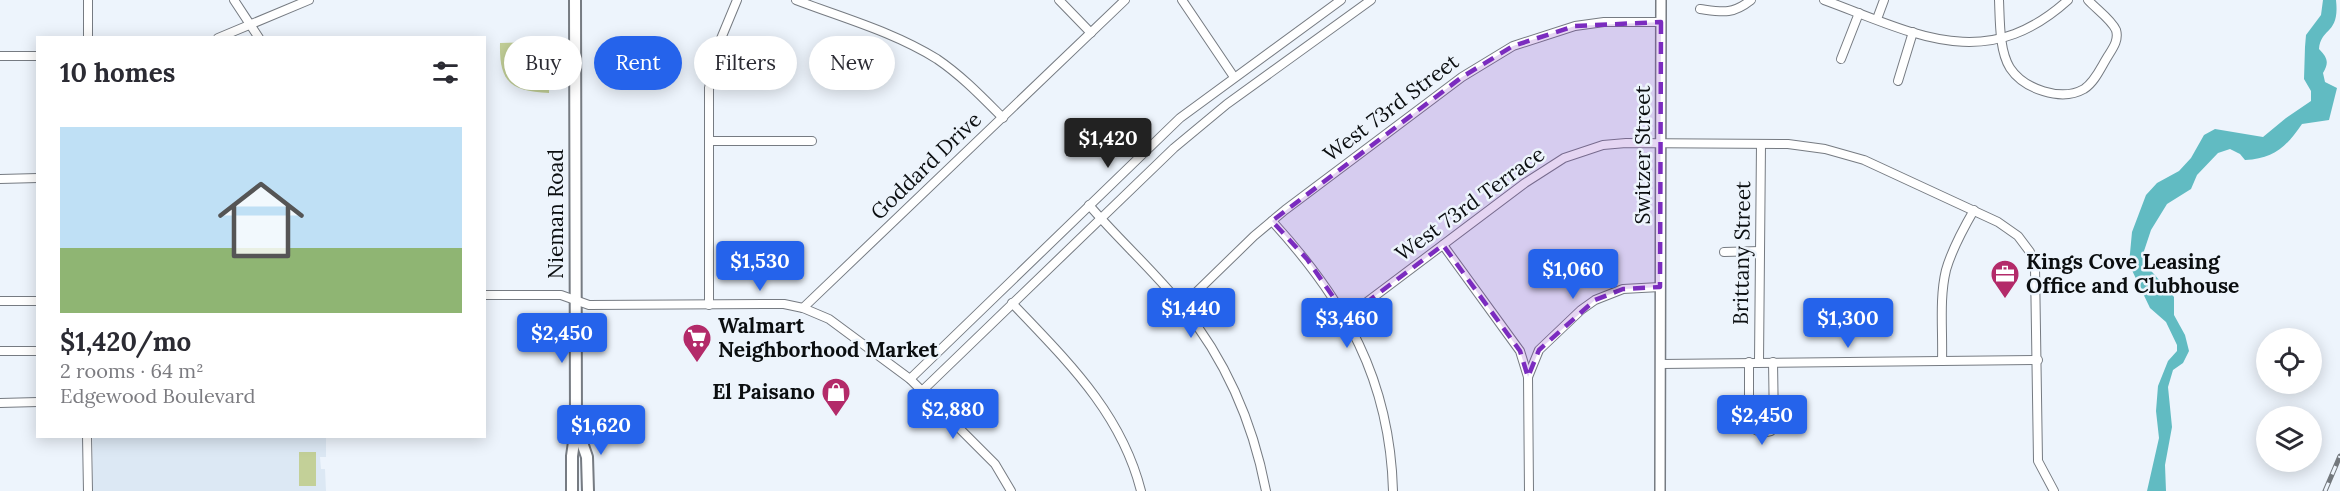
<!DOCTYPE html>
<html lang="en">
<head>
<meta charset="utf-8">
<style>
  :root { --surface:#fff; --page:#f7f7f7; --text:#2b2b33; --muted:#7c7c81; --line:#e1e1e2; --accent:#2563eb }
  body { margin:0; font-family:Lora,serif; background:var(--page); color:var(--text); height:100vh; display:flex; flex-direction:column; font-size:22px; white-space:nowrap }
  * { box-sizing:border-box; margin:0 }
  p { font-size:20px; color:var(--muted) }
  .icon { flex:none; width:33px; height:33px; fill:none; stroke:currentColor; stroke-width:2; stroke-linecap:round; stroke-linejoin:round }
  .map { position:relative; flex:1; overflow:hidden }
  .details { position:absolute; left:36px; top:36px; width:450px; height:402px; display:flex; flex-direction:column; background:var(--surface); border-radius:0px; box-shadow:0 3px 15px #0003 }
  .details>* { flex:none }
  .top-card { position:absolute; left:504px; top:36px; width:570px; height:54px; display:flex; gap:12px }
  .fabs { position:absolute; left:2256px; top:328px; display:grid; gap:12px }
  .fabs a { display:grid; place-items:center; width:66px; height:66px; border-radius:50%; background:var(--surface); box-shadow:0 3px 15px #0003; font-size:30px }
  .price { position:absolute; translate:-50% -51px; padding:0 14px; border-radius:6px; background:var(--accent); color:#fff; font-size:20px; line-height:39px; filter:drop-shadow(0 2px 3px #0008) }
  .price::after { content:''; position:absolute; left:50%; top:36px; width:18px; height:14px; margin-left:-9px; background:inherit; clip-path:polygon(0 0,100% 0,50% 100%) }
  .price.on { background:#222; color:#fff }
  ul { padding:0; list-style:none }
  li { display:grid; align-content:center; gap:12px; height:318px; padding:0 24px }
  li+li { border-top:2px solid var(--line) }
  li span { display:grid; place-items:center; height:186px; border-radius:0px; color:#555 }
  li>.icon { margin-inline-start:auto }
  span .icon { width:108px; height:108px; fill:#fffc; stroke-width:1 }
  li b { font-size:26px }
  h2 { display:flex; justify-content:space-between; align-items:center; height:72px; padding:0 24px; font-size:26px }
  .tag { padding:0 21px; border-radius:27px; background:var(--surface); box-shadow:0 3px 15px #0003; font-size:21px; line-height:54px }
  .tag.on { background:var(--accent); color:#fff }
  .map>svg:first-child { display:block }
  .built { fill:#dce8f4 }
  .green { fill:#c3d098 }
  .water { fill:#61bbc2 }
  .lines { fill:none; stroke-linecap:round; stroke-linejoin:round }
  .minor-casing { stroke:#767b82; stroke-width:10 }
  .tertiary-casing { stroke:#767b82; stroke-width:12 }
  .secondary-casing { stroke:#767b82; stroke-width:14 }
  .minor { stroke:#fff; stroke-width:8 }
  .tertiary { stroke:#fff; stroke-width:9 }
  .secondary { stroke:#fff; stroke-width:10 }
  .rail-casing { stroke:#73787d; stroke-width:5 }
  .rail { stroke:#edf4fc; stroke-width:3; stroke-dasharray:9; stroke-linecap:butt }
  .marked { fill:#7b2cbf; fill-opacity:0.2; stroke:#7b2cbf; stroke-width:4.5; stroke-dasharray:12 8; stroke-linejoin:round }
  .labels { text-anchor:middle; stroke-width:5; stroke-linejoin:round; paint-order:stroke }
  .street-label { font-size:21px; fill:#0b0e10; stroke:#edf4fc }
  .poi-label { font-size:21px; font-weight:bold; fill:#0b0e10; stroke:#edf4fc; text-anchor:start }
</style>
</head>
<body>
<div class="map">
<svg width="2340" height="491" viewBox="0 0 2340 491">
  <rect width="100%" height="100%" fill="#edf4fc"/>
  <polygon class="built" points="93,437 326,437 326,457 320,457 321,469 325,469 326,491 93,491"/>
  <g class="green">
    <path d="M545,42L550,50L549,93C510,91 499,82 500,43Z"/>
    <rect x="299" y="452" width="17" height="34"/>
  </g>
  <path class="water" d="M2323,0H2336C2340,35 2321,27 2319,49C2328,58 2329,63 2323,73L2325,82L2337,88L2329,120L2302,124C2286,147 2274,159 2245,160L2240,154L2230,149L2218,153L2197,175L2191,189L2167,204L2151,230L2144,251L2146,265L2174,297V315L2185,335L2189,351L2183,363L2173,370L2168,387L2172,427L2165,465L2166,491H2147L2159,438L2156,411L2158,386L2168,361L2177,351V345L2166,322L2150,308L2129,264L2132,232L2146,195L2157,183L2179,171L2191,158L2204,135L2215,129L2263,137L2286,118L2311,101V91L2304,79L2305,47L2306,35L2321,15Z"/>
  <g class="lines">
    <g class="minor-casing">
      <g id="minor">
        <polyline points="88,0 88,38"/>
        <polyline points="234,0 259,38"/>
        <path d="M796,0C843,18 894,32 937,59C962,76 982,97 1003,118"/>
        <polyline points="1059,0 1091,33"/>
        <polyline points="1182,0 1234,77"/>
        <path d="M1824,0C1914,33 1985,75 2068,0"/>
        <path d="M1999,0C2000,21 1999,50 2010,68C2024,89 2061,102 2084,89C2095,82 2101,67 2108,56C2113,48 2119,40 2116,30C2111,19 2096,9 2088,0"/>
        <path d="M1700,9C1722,12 1732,15 1751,0"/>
        <polyline points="1877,19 1884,0"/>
        <polyline points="218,38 309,0"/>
        <polyline points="0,56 38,56"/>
        <polyline points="1841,59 1859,13"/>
        <polyline points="1898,81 1913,32"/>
        <polyline points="709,141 812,141"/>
        <polyline points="0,179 38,178"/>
        <path d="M1089,205C1119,240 1153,270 1182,306C1225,359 1253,423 1266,491"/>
        <path d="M1272,221C1345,301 1390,379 1393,491"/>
        <polyline points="1443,245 1520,351 1528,377 1529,491"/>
        <polyline points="1724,252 1760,251"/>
        <polyline points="484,295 561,295 589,305 784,304 803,308 829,319 910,379 995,464 1011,491"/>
        <polyline points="0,301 38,301"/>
        <path d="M1012,303C1066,360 1121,412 1141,491"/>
        <polyline points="709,305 709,88 720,41 737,0"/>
        <polyline points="1182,306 1254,236 1285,210 1462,77 1513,46 1575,26 1604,22 1661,22"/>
        <polyline points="803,308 1125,0"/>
        <polyline points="1347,317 1525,183 1564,158 1603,145 1626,143 1788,144 1825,149 1864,160 1998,222 2018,236 2030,252 2035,267 2038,461 2054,491"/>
        <polyline points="1,351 38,351"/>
        <path d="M1942,361C1943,331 1939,299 1946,270C1952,249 1963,229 1974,210"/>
        <polyline points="1749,362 1749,423 1752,428 1762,433 1771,431 1774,425 1773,362"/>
        <polyline points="1759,362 1761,144"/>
        <polyline points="1661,364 2038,360"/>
        <polyline points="1528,377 1539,350 1581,310 1595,300 1623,289 1660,287"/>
        <polyline points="910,379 1180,118 1341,0"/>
        <polyline points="922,391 1174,148 1227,104 1371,0"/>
        <polyline points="0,403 38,402"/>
        <polyline points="87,436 88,491"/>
      </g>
    </g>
    <g class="tertiary-casing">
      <polyline id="tertiary" points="1660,491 1661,0"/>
    </g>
    <g class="secondary-casing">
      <g id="secondary">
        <polyline points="578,431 587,457 588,491"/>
        <polyline points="572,491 572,456 576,428 575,0"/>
      </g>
    </g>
    <use href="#minor" class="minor"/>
    <use href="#tertiary" class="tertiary"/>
    <use href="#secondary" class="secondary"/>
    <g class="rail-casing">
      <polyline id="rail" points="2325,491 2340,456"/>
    </g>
    <use href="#rail" class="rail"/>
  </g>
  <path class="marked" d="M1661,22L1660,287L1623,289L1595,300L1539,350L1528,377L1520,351L1443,245L1347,317L1307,259L1272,221L1462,77L1513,46L1575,26Z"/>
  <defs>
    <g id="office-pin" transform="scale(1.5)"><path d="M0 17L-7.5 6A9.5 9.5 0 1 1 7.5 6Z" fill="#b32a69" stroke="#edf4fc"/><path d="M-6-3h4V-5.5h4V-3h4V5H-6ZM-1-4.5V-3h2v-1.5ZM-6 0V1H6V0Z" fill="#fff"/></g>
    <g id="supermarket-pin" transform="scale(1.5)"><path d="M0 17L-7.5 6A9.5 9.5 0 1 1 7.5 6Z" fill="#b32a69" stroke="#edf4fc"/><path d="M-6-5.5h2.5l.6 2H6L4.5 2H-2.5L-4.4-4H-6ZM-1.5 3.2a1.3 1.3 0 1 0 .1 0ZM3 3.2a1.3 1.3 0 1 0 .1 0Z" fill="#fff"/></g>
    <g id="shop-pin" transform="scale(1.5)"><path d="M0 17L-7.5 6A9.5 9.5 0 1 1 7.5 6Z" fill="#b32a69" stroke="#edf4fc"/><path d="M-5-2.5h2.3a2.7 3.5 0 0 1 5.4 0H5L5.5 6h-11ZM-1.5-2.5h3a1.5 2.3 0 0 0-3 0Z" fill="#fff"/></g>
  </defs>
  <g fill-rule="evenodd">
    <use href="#office-pin" x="2005" y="274"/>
    <use href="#supermarket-pin" x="697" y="338"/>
    <use href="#shop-pin" x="836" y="392"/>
  </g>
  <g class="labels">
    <g class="street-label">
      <text transform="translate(1391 108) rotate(-37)" y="7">West 73rd Street</text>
      <text transform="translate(1643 155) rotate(-90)" y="7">Switzer Street</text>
      <text transform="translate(926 166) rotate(-44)" y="7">Goddard Drive</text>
      <text transform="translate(1470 204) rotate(-36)" y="7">West 73rd Terrace</text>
      <text transform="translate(556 214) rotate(-90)" y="7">Nieman Road</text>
      <text transform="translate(1742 253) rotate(-89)" y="7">Brittany Street</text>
    </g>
    <g class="poi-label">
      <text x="2026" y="269">Kings Cove Leasing<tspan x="2026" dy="24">Office and Clubhouse</tspan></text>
      <text x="718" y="333">Walmart<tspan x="718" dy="24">Neighborhood Market</tspan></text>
      <text x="815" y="399" text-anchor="end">El Paisano</text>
    </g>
  </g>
</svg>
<div class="fabs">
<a><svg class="icon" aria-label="locate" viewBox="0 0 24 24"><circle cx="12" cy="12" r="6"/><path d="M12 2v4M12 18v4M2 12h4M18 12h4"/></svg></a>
<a><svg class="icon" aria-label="layers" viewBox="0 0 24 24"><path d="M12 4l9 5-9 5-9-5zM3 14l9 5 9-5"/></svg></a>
</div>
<b class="price on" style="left:1108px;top:169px">$1,420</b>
<b class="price" style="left:760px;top:292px">$1,530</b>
<b class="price" style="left:1573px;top:300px">$1,060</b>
<b class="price" style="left:1191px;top:339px">$1,440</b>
<b class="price" style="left:1347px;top:349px">$3,460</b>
<b class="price" style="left:1848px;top:349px">$1,300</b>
<b class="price" style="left:562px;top:364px">$2,450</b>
<b class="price" style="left:953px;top:440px">$2,880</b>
<b class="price" style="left:1762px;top:446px">$2,450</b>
<b class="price" style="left:601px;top:456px">$1,620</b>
<div class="top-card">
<a class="tag">Buy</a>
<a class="tag on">Rent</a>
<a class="tag">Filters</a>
<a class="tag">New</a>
</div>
<section class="details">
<h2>10 homes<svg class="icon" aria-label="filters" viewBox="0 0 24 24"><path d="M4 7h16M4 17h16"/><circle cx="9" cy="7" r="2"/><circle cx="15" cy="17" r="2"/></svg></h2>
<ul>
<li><span style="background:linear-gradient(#bfe0f5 65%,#8fb573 0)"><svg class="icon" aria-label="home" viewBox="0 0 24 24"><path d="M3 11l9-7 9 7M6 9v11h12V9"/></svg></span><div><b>$1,420/mo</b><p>2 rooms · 64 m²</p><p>Edgewood Boulevard</p></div></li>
</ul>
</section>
</div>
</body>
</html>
